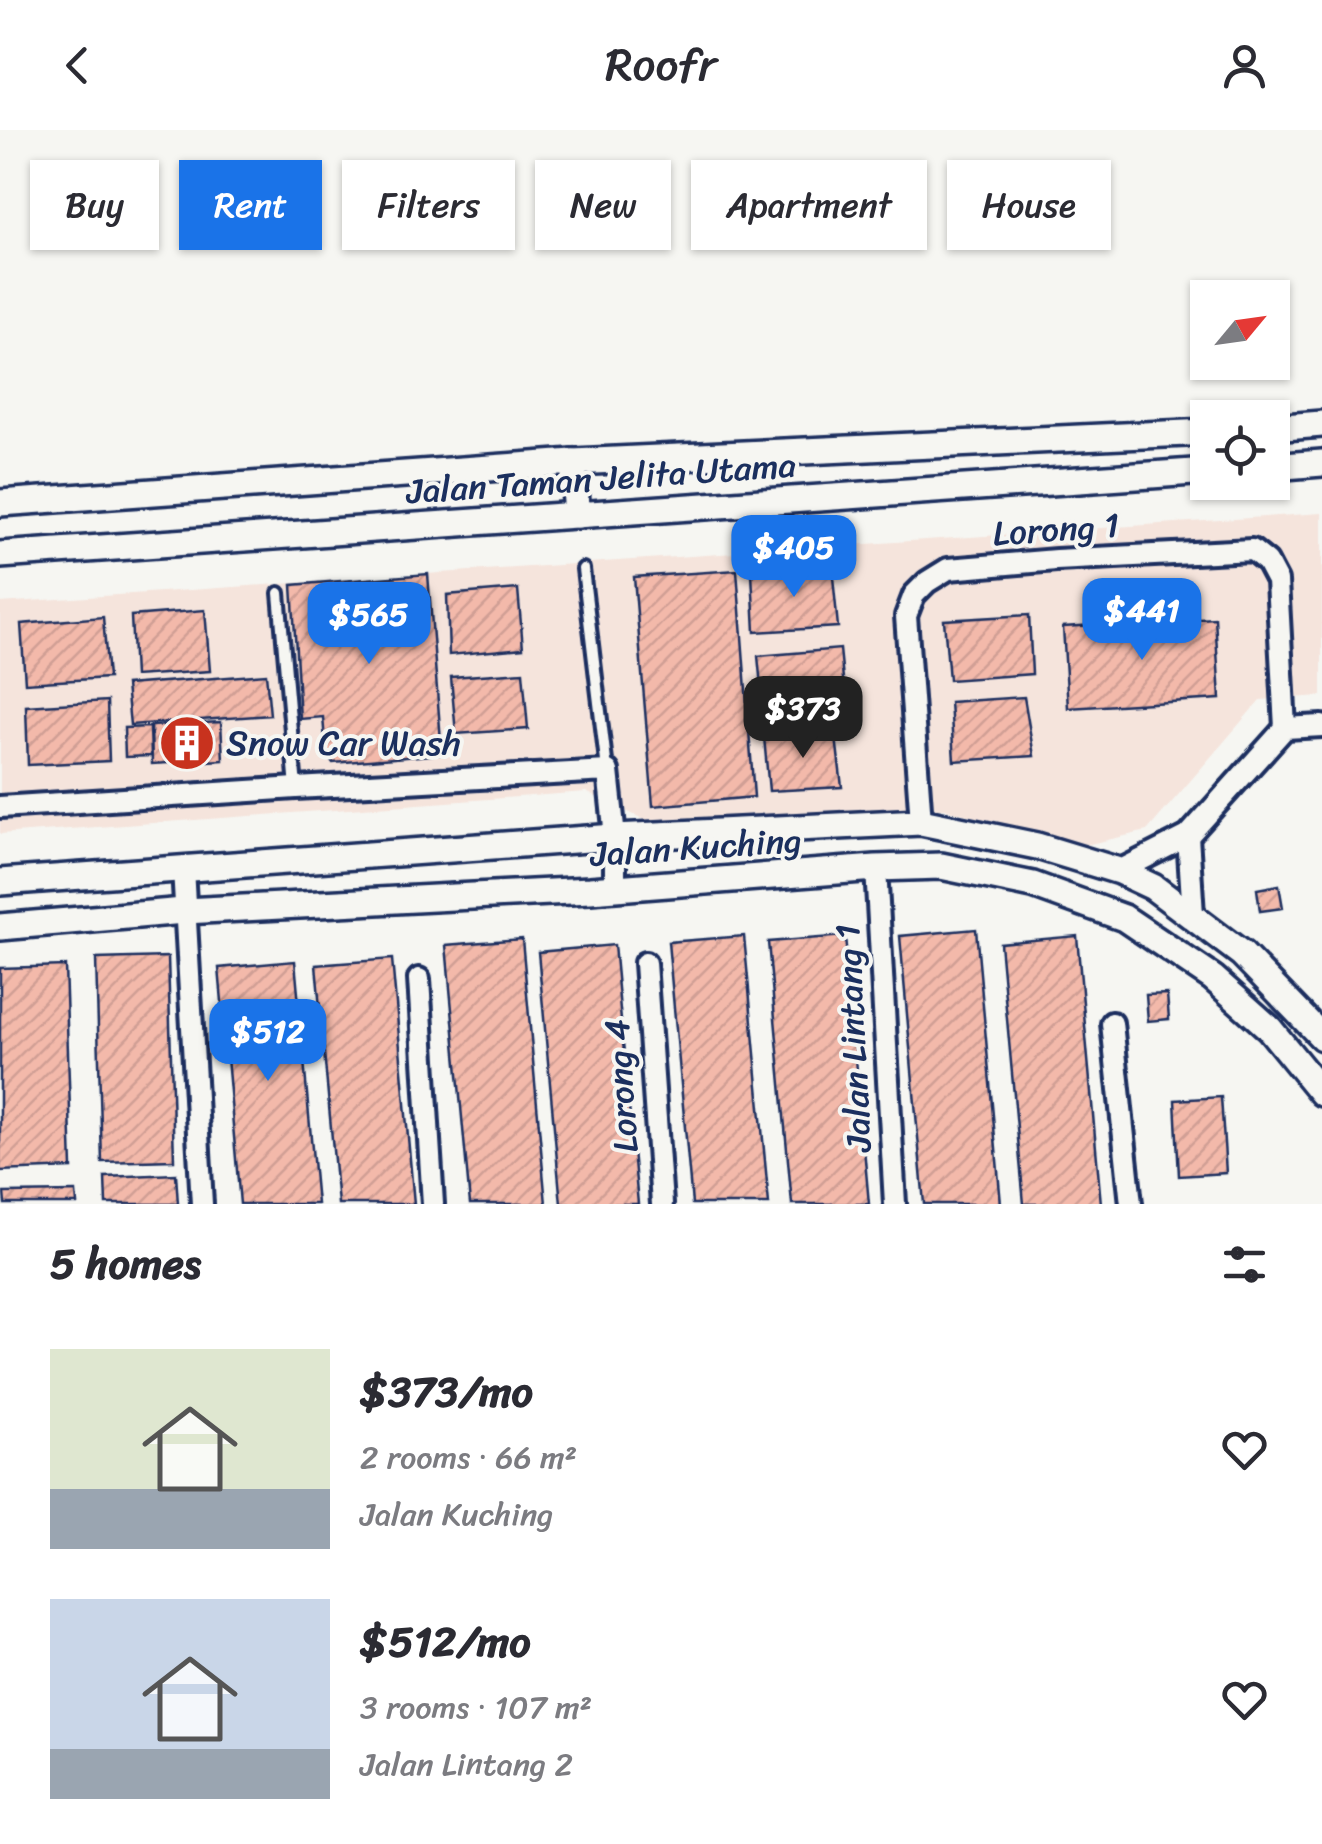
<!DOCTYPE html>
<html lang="en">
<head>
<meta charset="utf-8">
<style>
  :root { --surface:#fff; --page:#f7f7f7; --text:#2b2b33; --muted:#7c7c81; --accent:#1a73e8 }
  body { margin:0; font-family:Sriracha,sans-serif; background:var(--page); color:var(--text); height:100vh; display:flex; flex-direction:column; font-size:38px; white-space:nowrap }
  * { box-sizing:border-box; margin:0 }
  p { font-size:32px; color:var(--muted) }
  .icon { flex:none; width:55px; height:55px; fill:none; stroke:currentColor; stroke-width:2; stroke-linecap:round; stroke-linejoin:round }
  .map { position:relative; height:1074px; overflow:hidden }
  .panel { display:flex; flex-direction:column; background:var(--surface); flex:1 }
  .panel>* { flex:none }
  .top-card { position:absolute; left:30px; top:30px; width:1262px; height:90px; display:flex; gap:20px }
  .needle { width:65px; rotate:61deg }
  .tools { position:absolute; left:1190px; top:150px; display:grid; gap:20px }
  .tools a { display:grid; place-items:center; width:100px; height:100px; border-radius:0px; background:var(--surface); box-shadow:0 2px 8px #0004; font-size:50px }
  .price { position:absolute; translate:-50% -85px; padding:0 22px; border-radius:20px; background:var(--accent); color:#fff; font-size:32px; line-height:65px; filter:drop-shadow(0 2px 5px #0008) }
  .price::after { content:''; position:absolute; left:50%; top:60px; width:30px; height:22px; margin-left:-15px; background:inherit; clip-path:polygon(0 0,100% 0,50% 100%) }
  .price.current { background:#222; color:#fff }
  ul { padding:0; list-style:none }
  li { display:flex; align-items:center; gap:30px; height:250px; padding:0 50px }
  li span { display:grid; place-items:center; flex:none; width:280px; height:200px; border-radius:0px; color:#555 }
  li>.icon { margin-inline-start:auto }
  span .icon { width:120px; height:120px; fill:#fffc; stroke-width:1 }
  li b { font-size:42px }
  h2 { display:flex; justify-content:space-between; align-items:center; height:120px; padding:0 50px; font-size:42px }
  .chip { padding:0 35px; border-radius:0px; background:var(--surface); box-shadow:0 2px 8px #0004; font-size:35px; line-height:90px }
  .chip.current { background:var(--accent); color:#fff }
  header { display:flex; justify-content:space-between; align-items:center; height:130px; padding:0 50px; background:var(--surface); font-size:45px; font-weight:600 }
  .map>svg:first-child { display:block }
  .built { fill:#f5e4dc }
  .building { fill:url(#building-hatch); stroke:#1b2f5e; stroke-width:2.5 }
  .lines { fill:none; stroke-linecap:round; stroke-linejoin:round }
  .service-casing { stroke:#1b2f5e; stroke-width:18 }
  .minor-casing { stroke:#1b2f5e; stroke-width:28 }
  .tertiary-casing { stroke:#1b2f5e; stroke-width:32 }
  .service { stroke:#f6f6f2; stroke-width:10 }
  .minor { stroke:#f6f6f2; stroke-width:20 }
  .tertiary { stroke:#f6f6f2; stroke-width:25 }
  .labels { text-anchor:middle; stroke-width:8; stroke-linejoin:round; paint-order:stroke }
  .street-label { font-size:35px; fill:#1b2f5e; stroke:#f6f6f2 }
  .poi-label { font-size:35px; fill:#1b2f5e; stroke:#f6f6f2; text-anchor:start }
</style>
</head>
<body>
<header><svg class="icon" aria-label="back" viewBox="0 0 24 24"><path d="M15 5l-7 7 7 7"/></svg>Roofr<svg class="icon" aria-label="person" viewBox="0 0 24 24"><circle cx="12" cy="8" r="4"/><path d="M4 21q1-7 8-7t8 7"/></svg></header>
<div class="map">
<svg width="1322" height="1074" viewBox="0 0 1322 1074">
  <defs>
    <pattern id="building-hatch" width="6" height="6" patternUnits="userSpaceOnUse" patternTransform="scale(2.5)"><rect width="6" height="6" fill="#f3b9aa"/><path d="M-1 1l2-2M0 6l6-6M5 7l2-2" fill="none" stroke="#d09f95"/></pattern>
  </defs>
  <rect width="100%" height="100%" fill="#f6f6f2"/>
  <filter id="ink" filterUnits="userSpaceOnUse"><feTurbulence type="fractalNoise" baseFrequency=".01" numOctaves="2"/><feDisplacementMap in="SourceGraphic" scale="20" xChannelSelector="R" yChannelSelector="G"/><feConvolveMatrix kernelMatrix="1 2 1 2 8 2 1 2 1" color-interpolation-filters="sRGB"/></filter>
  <g filter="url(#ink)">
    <polygon class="built" points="1322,383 1322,566 1260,570 1147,701 1081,716 942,678 645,690 586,662 0,704 0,473"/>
    <g class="building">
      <polygon points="832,437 838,497 755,502 752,443"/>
      <polygon points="737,440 754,667 653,676 634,447"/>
      <polygon points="428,444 442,624 333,633 326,623 323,587 300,589 292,455"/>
      <polygon points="518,459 523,518 449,525 447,465"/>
      <polygon points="205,480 210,541 134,546 131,486"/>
      <polygon points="1029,485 1032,544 949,550 944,490"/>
      <polygon points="103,487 108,548 25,553 21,494"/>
      <polygon points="1215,488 1220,569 1068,578 1063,497"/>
      <polygon points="840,519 846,579 764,587 758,526"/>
      <polygon points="523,542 528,599 456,604 451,547"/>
      <polygon points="266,544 270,585 130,595 126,555"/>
      <polygon points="1024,567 1034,626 954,631 950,572"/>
      <polygon points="107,571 109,631 28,635 26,576"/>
      <polygon points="221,592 223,630 152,634 151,596"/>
      <polygon points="150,597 151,626 125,627 124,598"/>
      <polygon points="835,599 842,657 769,661 764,607"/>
      <polygon points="1279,755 1283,778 1260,781 1257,759"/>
      <polygon points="976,799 1001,1074 924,1074 900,806"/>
      <polygon points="744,806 769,1074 692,1074 668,812"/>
      <polygon points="845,806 869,1074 792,1074 768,812"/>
      <polygon points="1077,806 1101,1074 1024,1074 1000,813"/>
      <polygon points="522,809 546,1074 470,1074 446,815"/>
      <polygon points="614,815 638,1074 561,1074 538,822"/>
      <polygon points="168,827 174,1030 102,1032 96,829"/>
      <polygon points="392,829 414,1074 338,1074 316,835"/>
      <polygon points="295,831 317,1074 240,1074 219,838"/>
      <polygon points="65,836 72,1038 0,1041 0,838"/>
      <polygon points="1167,864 1169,889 1148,891 1146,865"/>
      <polygon points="1221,967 1226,1043 1179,1046 1175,970"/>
      <polygon points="176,1044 178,1074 106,1074 105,1047"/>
      <polygon points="76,1062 77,1074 5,1074 4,1063"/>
    </g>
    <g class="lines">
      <g class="service-casing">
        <g id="service">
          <polyline points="583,439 607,640"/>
          <polyline points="279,463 296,658"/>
        </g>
      </g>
      <g class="minor-casing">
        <g id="minor">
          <polyline points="0,677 296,658 608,641 615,707 615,759"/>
          <polyline points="921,692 906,486 914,465 927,452 948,439 1056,430 1252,420 1267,432 1277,451 1285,598"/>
          <polyline points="1188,706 1193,785"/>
          <polyline points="183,738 202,1074"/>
          <polyline points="876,738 895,1074"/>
          <polyline points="1119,741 1188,706 1285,598 1322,596"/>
          <polyline points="645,833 662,1074"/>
          <polyline points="419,849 433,1074"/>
          <polyline points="1112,893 1131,1074"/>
        </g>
      </g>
      <g class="tertiary-casing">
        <g id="tertiary">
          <polyline points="1272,298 1322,294"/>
          <polyline points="573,332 577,385"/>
          <polyline points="1272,337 1322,333"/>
          <polyline points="0,373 573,332 1208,302"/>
          <polyline points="0,425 1208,341"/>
          <polyline points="0,752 615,707 921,692 1037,716 1119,741 1153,757 1242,824 1322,907"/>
          <polyline points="0,797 184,781 590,760 876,738 941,736 1033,755 1124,788 1213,848 1269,898 1322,963"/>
        </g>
      </g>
      <use href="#service" class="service"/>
      <use href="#minor" class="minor"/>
      <use href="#tertiary" class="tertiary"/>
    </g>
  </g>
  <defs>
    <g id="building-disc" transform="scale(2.875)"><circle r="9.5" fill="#c8321e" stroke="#f6f6f2"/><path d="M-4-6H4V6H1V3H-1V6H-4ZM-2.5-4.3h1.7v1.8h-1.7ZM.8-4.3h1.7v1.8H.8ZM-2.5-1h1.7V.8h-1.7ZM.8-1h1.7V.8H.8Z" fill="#fff"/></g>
  </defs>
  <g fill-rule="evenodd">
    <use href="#building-disc" x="187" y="613"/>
  </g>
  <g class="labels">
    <g class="street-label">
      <text transform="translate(601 348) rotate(-4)" y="12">Jalan Taman Jelita Utama</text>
      <text transform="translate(1056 399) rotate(-4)" y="12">Lorong 1</text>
      <text transform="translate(696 717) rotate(-4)" y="12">Jalan Kuching</text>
      <text transform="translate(853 908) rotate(-93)" y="12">Jalan Lintang 1</text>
      <text transform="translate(621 956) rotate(-94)" y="12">Lorong 4</text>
    </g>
    <g class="poi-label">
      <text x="226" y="625">Snow Car Wash</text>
    </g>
  </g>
</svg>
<div class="tools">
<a><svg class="needle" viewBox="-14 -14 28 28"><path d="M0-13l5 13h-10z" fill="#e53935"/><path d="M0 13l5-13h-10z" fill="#7c7c81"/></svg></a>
<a><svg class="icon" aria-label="locate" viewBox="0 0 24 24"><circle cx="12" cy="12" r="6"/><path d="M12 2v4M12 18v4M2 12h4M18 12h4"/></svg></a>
</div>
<b class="price" style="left:794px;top:470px">$405</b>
<b class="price" style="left:1142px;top:533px">$441</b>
<b class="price" style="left:369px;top:537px">$565</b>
<b class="price current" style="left:803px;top:631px">$373</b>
<b class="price" style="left:268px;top:954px">$512</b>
<div class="top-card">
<a class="chip">Buy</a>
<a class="chip current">Rent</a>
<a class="chip">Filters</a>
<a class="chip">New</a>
<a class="chip">Apartment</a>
<a class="chip">House</a>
</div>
</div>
<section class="panel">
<h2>5 homes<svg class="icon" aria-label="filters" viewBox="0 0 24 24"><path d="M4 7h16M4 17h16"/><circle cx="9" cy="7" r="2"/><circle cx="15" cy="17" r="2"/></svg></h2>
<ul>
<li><span style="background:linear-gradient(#dfe7d0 70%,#9aa5b1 0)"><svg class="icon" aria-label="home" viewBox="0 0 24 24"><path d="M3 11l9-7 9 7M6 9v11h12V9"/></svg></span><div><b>$373/mo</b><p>2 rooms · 66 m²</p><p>Jalan Kuching</p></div><svg class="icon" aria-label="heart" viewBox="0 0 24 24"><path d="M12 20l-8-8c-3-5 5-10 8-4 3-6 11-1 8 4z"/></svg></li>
<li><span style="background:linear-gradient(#c9d6e8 75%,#9aa5b1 0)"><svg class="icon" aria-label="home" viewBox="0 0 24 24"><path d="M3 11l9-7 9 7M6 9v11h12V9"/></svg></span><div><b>$512/mo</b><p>3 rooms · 107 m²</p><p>Jalan Lintang 2</p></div><svg class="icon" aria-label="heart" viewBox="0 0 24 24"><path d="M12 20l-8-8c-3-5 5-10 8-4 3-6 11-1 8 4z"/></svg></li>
</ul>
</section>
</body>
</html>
